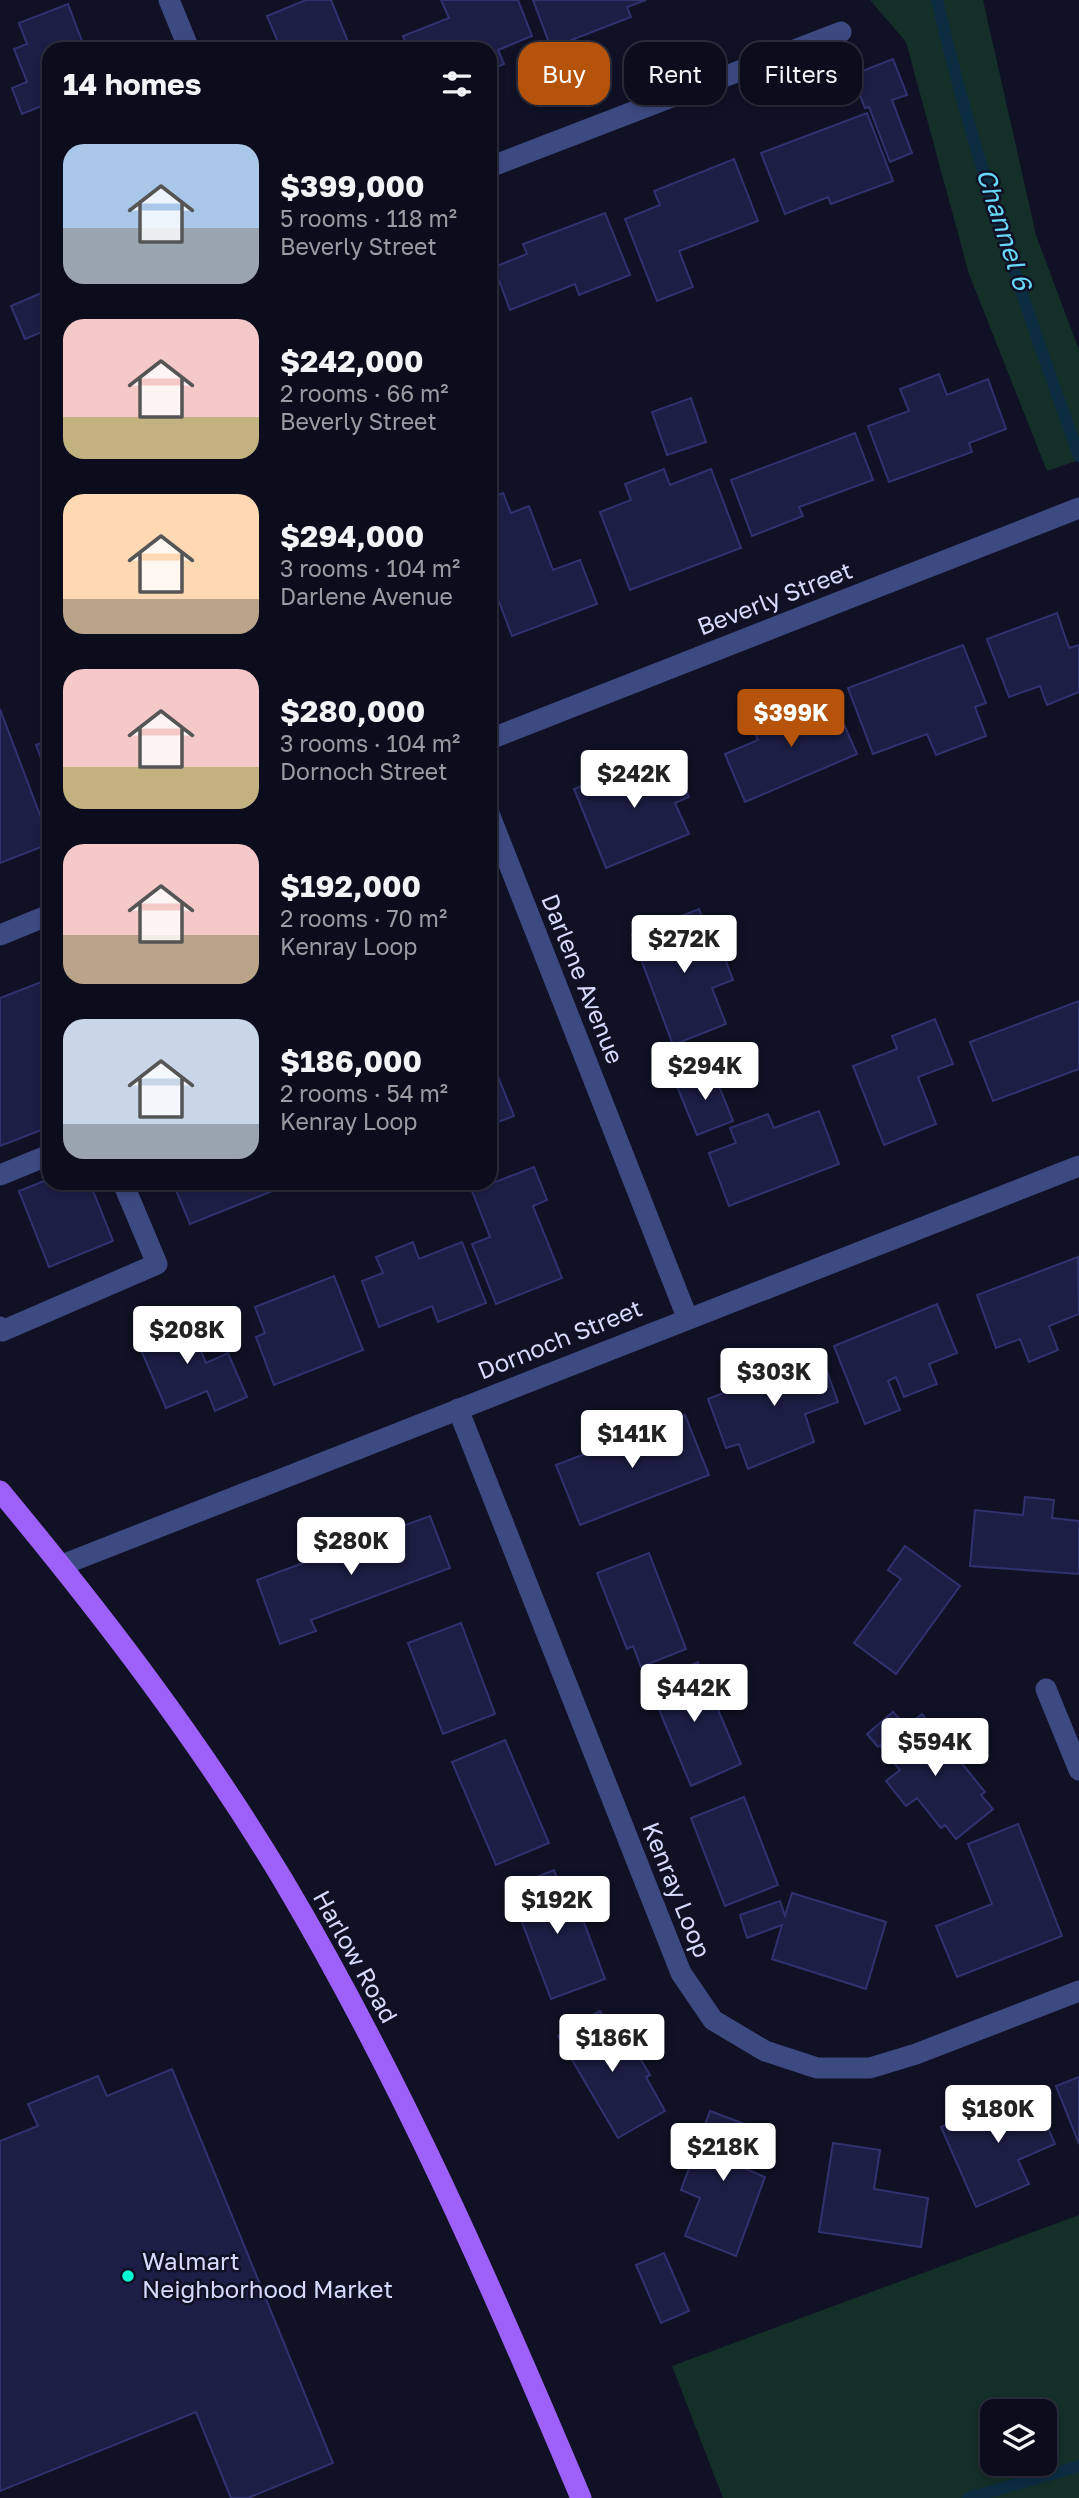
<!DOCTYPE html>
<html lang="en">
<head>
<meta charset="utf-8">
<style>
  :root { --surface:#0c0d1c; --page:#1a1b29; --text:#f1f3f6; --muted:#9a9ca3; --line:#2c2d3b; --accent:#b45309 }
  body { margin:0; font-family:"Golos Text",sans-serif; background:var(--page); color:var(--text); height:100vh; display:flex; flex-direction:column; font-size:26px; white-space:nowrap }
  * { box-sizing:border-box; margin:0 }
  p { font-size:23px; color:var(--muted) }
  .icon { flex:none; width:38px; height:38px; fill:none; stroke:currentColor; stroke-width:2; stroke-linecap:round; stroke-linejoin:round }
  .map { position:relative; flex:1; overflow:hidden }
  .sheet { position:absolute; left:42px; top:42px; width:455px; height:1148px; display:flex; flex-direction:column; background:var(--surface); border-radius:21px; box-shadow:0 4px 10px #0003,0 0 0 2px var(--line) }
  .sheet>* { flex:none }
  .guide { position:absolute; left:518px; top:42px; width:455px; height:63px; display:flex; gap:14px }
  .fabs { position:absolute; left:980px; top:2399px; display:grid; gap:14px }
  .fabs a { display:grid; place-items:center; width:77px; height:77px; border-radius:14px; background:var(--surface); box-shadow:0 4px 10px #0003,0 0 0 2px var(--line); font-size:35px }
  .price { position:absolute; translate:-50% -60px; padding:0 16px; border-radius:7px; background:#fff; color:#222; font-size:23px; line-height:46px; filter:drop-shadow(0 2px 4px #0008) }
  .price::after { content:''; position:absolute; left:50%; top:42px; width:21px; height:16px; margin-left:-10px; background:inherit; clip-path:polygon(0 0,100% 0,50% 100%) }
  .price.active { background:var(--accent); color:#fff }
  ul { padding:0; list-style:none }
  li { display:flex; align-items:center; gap:21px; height:175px; padding:0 21px }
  li span { display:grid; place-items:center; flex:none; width:196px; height:140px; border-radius:21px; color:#555 }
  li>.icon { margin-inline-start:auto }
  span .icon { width:84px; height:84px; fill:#fffc; stroke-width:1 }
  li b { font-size:30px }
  h2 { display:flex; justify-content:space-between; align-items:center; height:84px; padding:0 21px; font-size:30px }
  .chip { padding:0 24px; border-radius:21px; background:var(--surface); box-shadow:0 4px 10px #0003,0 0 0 2px var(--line); font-size:24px; line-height:63px }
  .chip.active { background:var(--accent); color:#fff }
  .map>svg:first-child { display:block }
  .green { fill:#132f27; fill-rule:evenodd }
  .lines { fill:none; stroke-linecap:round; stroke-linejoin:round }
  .stream { stroke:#0c2c42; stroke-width:12 }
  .building { fill:#1d1e45; stroke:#303270; stroke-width:2 }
  .minor { stroke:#3d4a82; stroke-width:21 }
  .major { stroke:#9d61f9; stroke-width:21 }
  .poi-dot { fill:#0af5d6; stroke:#101125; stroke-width:2.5 }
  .labels { text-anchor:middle; stroke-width:5; stroke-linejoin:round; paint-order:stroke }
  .street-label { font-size:24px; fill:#d6dafd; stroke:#101125 }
  .poi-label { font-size:24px; fill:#d6dafd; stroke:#101125; text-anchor:start }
  .water-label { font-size:26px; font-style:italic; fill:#68d8f9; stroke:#101125 }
</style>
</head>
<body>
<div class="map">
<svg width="1079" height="2498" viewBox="0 0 1079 2498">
  <rect width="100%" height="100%" fill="#101125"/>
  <g class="green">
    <polygon points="870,0 983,0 1036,235 1079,350 1079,460 1047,471 969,274 906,42"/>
    <path d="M1079,2215V2498H723L672,2366ZM992,2412H1045V2464H992Z"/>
  </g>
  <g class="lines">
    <g class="stream">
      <path d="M937,0C973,155 1025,306 1079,456"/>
      <polyline points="968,2498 1079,2466"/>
    </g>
  </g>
  <g class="building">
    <polygon points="306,0 331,0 351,49 281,49 267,16"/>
    <polygon points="441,0 518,0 532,36 498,50 504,64 490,70 490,49 408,49 403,36 449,18"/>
    <polygon points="533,0 646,0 627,7 631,17 551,48"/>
    <polygon points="68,4 85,49 49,49 49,103 22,114 12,88 27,82 14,49 27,44 19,23"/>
    <polygon points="893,59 907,95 892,100 912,153 890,162 869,107 865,108 852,75"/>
    <polygon points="867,113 893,181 831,204 828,197 785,214 761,153"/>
    <polygon points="734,159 758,221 679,251 693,287 657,301 625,219 660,205 654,191"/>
    <polygon points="49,183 49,204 42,186"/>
    <polygon points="605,213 630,275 579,295 575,284 510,310 494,267 527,254 523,244"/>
    <polygon points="46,291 49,293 49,329 25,339 11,306"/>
    <polygon points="939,374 947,395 988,379 1006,429 969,443 972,452 889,482 868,426 909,411 900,389"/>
    <polygon points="691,398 706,442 667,455 652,412"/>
    <polygon points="855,433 873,480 799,507 803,516 752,536 731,480"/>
    <polygon points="664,469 670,485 711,469 741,548 630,590 600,512 631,500 625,484"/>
    <polygon points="503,493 511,513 529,506 553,570 580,560 597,604 512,636 490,578 490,498"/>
    <polygon points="1057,613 1069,648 1079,645 1079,692 1047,705 1040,686 1009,697 987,639"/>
    <polygon points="963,645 986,703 975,707 986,736 936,755 927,734 873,754 848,688"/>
    <polygon points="831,695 857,754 745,802 725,754 758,740 753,728"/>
    <polygon points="0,709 49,839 49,844 0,863"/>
    <polygon points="49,740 49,779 36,745"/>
    <polygon points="673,758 689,797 675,803 689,834 606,868 574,789 642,761 646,770"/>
    <polygon points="699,909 714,948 720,946 733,980 712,988 726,1024 673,1045 632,935"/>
    <polygon points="49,979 49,1127 0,1146 0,998"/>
    <polygon points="1079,1001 1079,1069 993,1101 970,1042"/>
    <polygon points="935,1019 953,1064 918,1077 936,1124 884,1145 853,1066 897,1049 892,1036"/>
    <polygon points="490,1057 514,1116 490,1125"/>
    <polygon points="712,1069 733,1121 697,1135 676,1084"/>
    <polygon points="819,1111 839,1164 729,1206 709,1153 736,1143 730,1128 768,1114 774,1128"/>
    <polygon points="534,1167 547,1200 533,1206 562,1278 496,1304 472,1244 490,1237 472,1191"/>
    <polygon points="49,1179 49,1183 90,1183 113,1241 49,1267 19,1191"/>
    <polygon points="173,1183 278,1183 280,1188 190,1224"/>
    <polygon points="413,1242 419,1259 462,1242 486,1303 438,1322 432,1306 379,1327 362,1281 383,1273 376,1257"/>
    <polygon points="1078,1257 1079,1314 1049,1326 1058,1350 1029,1362 1020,1339 996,1348 977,1295"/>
    <polygon points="334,1276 363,1350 274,1385 256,1337 265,1333 255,1307"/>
    <polygon points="937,1304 957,1353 929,1364 937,1384 904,1397 896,1377 888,1381 900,1410 865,1424 834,1346"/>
    <polygon points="185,1313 206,1363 228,1353 247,1397 215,1411 207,1391 166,1408 134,1334"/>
    <polygon points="819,1349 838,1402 805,1414 814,1442 748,1469 739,1444 726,1448 708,1399 741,1386 738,1378"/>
    <polygon points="685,1415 709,1475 580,1525 556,1465"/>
    <polygon points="1025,1497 1054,1500 1052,1518 1079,1521 1079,1574 970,1566 975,1510 1023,1515"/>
    <polygon points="430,1516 450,1568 311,1620 316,1631 280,1644 257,1580"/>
    <polygon points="905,1546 960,1586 896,1674 854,1643 901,1579 888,1570"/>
    <polygon points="649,1553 686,1649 641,1667 633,1646 627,1649 597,1573"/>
    <polygon points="461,1623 495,1714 443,1734 408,1643"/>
    <polygon points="698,1662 741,1764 691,1786 648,1683"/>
    <polygon points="893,1712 904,1724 878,1747 867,1734"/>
    <polygon points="922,1714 985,1792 981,1795 993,1809 956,1839 945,1825 941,1828 917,1798 906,1806 886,1781 900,1770 881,1747"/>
    <polygon points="505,1740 549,1843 496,1865 452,1762"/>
    <polygon points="744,1797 778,1885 725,1906 691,1818"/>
    <polygon points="1018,1824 1062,1936 957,1977 936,1926 992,1904 968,1844"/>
    <polygon points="554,1870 567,1904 576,1901 605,1979 551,1999 509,1888"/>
    <polygon points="792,1893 886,1922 866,1989 772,1959 782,1925 747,1938 740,1915 780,1901 785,1916"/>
    <polygon points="600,2011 618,2042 627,2036 650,2075 646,2077 665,2111 618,2138 558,2036"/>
    <polygon points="172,2069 333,2463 248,2498 231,2498 196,2412 0,2491 0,2141 38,2126 28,2104 98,2076 107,2096"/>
    <polygon points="1079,2077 1079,2144 1056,2086"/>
    <polygon points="1031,2088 1055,2144 1018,2160 1029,2184 976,2207 941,2127"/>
    <polygon points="710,2111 761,2130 746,2169 765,2177 736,2256 685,2236 700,2198 681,2190"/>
    <polygon points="833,2143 880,2150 874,2189 928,2198 921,2247 819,2232"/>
    <polygon points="664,2253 689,2311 661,2323 636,2265"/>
  </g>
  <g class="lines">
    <g class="minor">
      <polyline points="169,0 189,49"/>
      <polyline points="490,167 841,32"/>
      <polyline points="490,739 1079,508"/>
      <polyline points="490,816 687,1317"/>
      <polyline points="0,935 49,915"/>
      <polyline points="0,1175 49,1155"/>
      <polyline points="0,1327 2,1331 157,1264 123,1183"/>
      <polyline points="458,1409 681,1973 713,2020 765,2051 817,2068 870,2068 916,2054 1079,1991"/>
      <polyline points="62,1565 1079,1166"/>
      <polyline points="1046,1689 1079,1770"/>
    </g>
    <path class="major" d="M0,1491C103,1615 200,1742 283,1880C400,2077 492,2287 581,2498"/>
  </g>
  <circle class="poi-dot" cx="128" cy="2276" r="7"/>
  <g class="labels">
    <g class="street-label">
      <text transform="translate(775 599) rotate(-21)" y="8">Beverly Street</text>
      <text transform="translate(582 979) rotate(68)" y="8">Darlene Avenue</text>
      <text transform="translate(560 1340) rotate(-22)" y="8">Dornoch Street</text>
      <text transform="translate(676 1890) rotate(68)" y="8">Kenray Loop</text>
      <text transform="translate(355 1957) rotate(61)" y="8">Harlow Road</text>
    </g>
    <g class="poi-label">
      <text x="142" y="2270">Walmart<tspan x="142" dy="28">Neighborhood Market</tspan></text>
    </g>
    <g class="water-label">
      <text transform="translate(1004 229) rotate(72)" y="9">Channel 6</text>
    </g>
  </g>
</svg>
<div class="fabs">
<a><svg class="icon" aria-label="layers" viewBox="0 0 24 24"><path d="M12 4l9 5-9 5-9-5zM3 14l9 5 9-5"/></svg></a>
</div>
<b class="price active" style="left:791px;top:749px">$399K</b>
<b class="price" style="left:634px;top:810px">$242K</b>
<b class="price" style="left:684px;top:975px">$272K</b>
<b class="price" style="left:705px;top:1102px">$294K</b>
<b class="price" style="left:187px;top:1366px">$208K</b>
<b class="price" style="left:774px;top:1408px">$303K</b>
<b class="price" style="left:632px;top:1470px">$141K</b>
<b class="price" style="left:351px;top:1577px">$280K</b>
<b class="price" style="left:694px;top:1724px">$442K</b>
<b class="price" style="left:935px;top:1778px">$594K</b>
<b class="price" style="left:557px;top:1936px">$192K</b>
<b class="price" style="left:612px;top:2074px">$186K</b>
<b class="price" style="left:998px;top:2145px">$180K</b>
<b class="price" style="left:723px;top:2183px">$218K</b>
<div class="guide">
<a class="chip active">Buy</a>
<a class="chip">Rent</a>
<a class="chip">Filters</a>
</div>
<section class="sheet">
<h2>14 homes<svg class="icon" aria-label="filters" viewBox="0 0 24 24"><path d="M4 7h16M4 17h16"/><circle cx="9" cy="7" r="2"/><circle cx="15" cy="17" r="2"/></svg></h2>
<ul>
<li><span style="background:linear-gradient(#a9c7e8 60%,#9aa5b1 0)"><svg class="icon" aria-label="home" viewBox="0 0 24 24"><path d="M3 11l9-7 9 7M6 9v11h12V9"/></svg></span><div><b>$399,000</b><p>5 rooms · 118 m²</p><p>Beverly Street</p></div></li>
<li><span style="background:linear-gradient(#f6c9c9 70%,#c2b280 0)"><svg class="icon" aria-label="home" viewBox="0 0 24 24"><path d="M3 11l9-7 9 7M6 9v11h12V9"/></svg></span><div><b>$242,000</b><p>2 rooms · 66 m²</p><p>Beverly Street</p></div></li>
<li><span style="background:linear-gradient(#ffd9b3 75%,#b9a48a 0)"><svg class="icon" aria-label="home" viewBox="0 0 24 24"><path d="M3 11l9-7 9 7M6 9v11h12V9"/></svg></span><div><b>$294,000</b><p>3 rooms · 104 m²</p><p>Darlene Avenue</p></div></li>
<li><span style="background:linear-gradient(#f6c9c9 70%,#c2b280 0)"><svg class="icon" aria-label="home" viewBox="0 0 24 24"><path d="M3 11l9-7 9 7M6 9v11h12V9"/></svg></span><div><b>$280,000</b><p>3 rooms · 104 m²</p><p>Dornoch Street</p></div></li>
<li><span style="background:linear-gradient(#f6c9c9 65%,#b9a48a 0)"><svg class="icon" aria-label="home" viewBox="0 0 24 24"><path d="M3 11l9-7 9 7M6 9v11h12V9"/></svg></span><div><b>$192,000</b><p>2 rooms · 70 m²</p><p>Kenray Loop</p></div></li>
<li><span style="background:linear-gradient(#c9d6e8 75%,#9aa5b1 0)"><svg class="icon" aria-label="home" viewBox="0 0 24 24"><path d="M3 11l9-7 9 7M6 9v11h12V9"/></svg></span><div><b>$186,000</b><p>2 rooms · 54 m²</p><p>Kenray Loop</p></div></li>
</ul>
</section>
</div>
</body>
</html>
